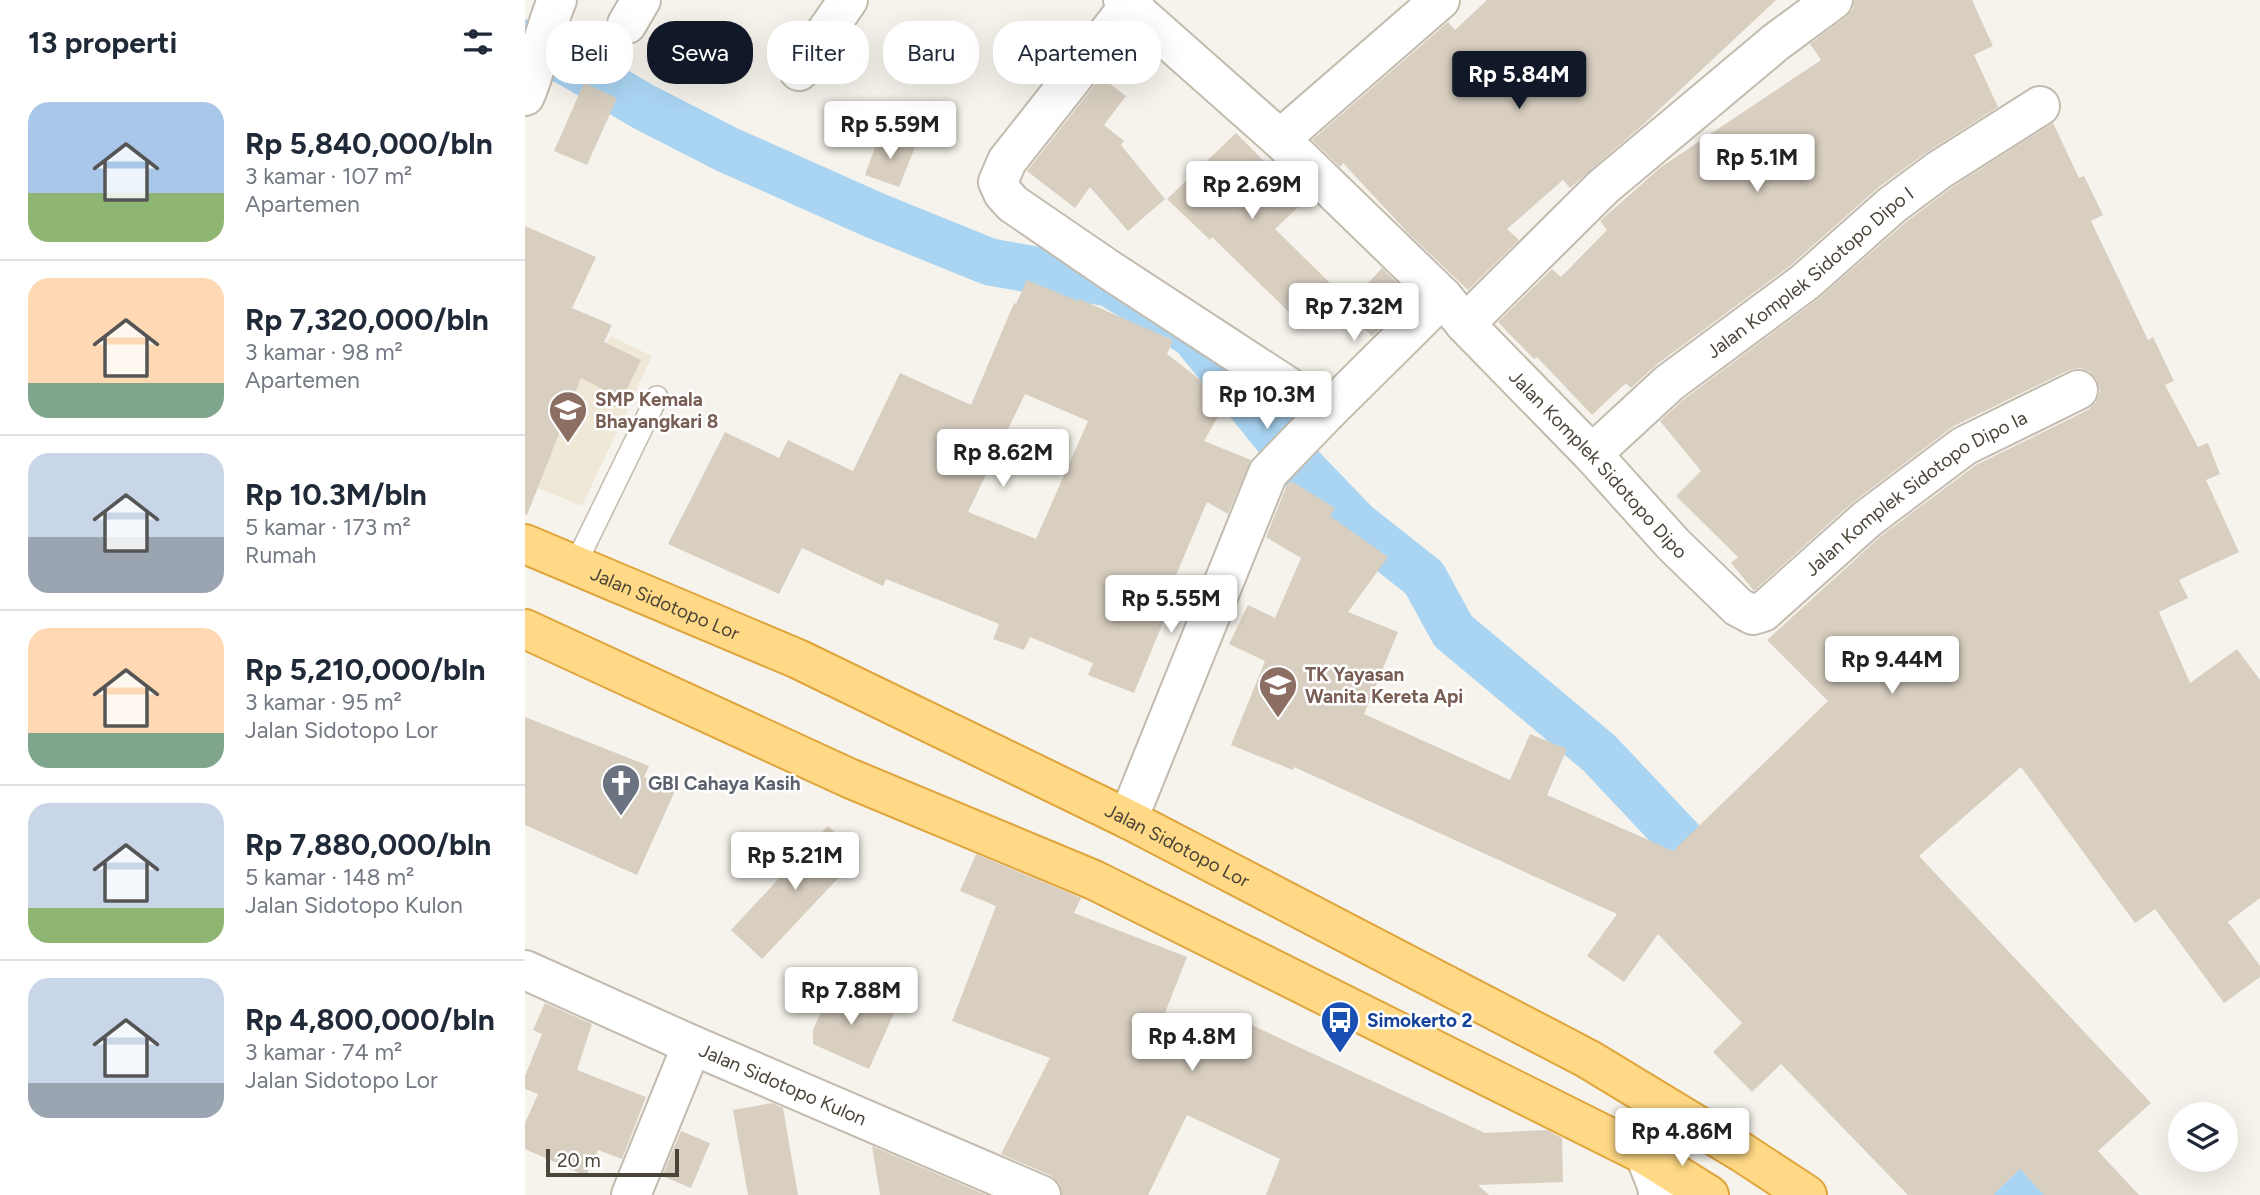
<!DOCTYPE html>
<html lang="id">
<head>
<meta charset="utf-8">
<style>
  :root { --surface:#fff; --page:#f6f6f7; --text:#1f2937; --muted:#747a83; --line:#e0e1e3; --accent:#111827 }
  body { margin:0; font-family:Figtree,sans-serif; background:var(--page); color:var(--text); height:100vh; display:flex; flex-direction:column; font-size:26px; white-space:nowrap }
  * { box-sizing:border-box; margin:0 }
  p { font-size:23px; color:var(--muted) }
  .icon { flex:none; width:38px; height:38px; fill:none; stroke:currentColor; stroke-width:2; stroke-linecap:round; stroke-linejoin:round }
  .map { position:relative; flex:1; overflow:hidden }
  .side { display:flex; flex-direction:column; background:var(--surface); width:525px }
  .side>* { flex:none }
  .hud { position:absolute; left:21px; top:21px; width:665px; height:63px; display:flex; gap:14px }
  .controls { position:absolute; left:1643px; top:1102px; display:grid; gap:14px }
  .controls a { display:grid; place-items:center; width:70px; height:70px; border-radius:50%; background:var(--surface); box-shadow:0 7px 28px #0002; font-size:35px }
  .scale { position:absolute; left:21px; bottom:18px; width:133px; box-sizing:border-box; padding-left:7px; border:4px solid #4b4439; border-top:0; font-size:19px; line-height:24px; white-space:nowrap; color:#4b4439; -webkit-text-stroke:5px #fff; paint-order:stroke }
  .price { position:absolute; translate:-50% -60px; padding:0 16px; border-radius:7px; background:#fff; color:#222; font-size:23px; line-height:46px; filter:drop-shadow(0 2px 4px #0008) }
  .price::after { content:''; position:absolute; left:50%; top:42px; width:21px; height:16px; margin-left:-10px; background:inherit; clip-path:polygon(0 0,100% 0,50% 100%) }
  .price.current { background:var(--accent); color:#fff }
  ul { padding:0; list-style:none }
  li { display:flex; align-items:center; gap:21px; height:175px; padding:0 28px }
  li+li { border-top:2px solid var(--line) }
  li span { display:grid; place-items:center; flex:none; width:196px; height:140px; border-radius:21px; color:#555 }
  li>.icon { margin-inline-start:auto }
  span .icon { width:84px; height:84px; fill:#fffc; stroke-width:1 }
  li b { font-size:30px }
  h2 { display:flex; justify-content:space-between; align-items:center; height:84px; padding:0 28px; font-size:30px }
  .pill { padding:0 24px; border-radius:28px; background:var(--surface); box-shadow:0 7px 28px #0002; font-size:24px; line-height:63px }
  .pill.current { background:var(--accent); color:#fff }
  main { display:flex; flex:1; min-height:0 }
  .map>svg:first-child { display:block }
  .education { fill:#efe8d6 }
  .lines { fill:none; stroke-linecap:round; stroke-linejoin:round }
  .canal { stroke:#a9d4f2; stroke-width:47 }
  .building { fill:#d8cfc1; fill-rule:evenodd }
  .service-casing { stroke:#c2bbae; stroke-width:24 }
  .minor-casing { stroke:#c2bbae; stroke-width:42 }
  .trunk-casing { stroke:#e0a43c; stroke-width:42 }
  .service { stroke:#fff; stroke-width:21 }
  .minor { stroke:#fff; stroke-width:38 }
  .trunk { stroke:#ffd985; stroke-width:38 }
  .labels { text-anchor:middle; stroke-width:5; stroke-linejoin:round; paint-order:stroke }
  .street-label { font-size:19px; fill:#4b4439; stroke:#fff }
  .education-label { font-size:19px; font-weight:bold; fill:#785e54; stroke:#fff; text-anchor:start }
  .worship-label { font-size:19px; font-weight:bold; fill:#5b616d; stroke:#fff; text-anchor:start }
  .transit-label { font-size:19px; font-weight:bold; fill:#164399; stroke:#fff; text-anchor:start }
</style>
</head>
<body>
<main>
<section class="side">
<h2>13 properti<svg class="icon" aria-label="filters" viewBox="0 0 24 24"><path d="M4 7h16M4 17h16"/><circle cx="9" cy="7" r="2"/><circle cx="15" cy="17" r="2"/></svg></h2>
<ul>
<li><span style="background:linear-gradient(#a9c7e8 65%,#8fb573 0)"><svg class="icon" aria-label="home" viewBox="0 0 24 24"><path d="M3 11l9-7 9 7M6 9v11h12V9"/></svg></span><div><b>Rp 5,840,000/bln</b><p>3 kamar · 107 m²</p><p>Apartemen</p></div></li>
<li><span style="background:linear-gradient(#ffd9b3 75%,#7fa58c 0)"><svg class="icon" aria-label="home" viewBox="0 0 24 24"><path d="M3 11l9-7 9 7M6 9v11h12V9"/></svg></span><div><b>Rp 7,320,000/bln</b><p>3 kamar · 98 m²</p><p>Apartemen</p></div></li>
<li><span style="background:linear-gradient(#c9d6e8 60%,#9aa5b1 0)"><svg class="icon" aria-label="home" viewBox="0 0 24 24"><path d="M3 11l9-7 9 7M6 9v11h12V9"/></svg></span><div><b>Rp 10.3M/bln</b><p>5 kamar · 173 m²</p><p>Rumah</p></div></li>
<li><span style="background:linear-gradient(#ffd9b3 75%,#7fa58c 0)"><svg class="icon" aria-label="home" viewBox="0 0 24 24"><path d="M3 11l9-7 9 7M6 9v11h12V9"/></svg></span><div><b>Rp 5,210,000/bln</b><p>3 kamar · 95 m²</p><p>Jalan Sidotopo Lor</p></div></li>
<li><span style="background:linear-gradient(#c9d6e8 75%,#8fb573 0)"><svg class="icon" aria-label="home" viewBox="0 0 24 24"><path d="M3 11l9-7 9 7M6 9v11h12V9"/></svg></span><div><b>Rp 7,880,000/bln</b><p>5 kamar · 148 m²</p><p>Jalan Sidotopo Kulon</p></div></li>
<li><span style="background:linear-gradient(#c9d6e8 75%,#9aa5b1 0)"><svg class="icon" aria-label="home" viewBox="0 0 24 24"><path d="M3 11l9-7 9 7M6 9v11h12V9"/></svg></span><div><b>Rp 4,800,000/bln</b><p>3 kamar · 74 m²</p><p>Jalan Sidotopo Lor</p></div></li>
</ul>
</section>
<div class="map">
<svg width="1735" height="1195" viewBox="0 0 1735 1195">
  <rect width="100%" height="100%" fill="#f6f3ec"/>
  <polygon class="education" points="85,336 127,356 57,506 0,483 19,361 64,376"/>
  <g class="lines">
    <g class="canal">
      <polyline points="0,43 44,63 119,107 201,149 349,215 465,262 584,283 668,334 776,467 832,525 899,578 928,631 1074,753 1201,888"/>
      <polyline points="1439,1132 1498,1195"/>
    </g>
  </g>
  <g class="building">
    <polygon points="962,0 1251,0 1121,122 1045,188 1038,180 982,229 994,240 943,290 885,235 818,163 815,167 787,140 923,22 930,30"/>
    <polygon points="1329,0 1447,0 1468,46 1449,55 1473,107 1402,152 1354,187 1266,265 1131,365 1106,388 1101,383 1067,415 1012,357 1009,359 973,322 1027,269 1036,277 1082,230 1075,221 1136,167 1296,60 1285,44 1321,17 1328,9"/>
    <polygon points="576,77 601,96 579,125 599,141 596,145 640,199 603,231 565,187 550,208 502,171"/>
    <polygon points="59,83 92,98 62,165 29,151"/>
    <polygon points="1528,123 1554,178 1559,176 1578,215 1566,221 1623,340 1628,337 1649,381 1640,385 1673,447 1683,443 1695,474 1681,480 1714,552 1654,580 1663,598 1634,612 1665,683 1712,649 1735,680 1735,898 1703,922 1735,966 1735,977 1699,1003 1630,909 1610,923 1496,767 1394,856 1626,1103 1573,1151 1614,1195 1519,1195 1495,1169 1468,1195 1383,1195 1256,1064 1227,1092 1188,1052 1217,1023 1133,934 1099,982 1062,956 1092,914 769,767 768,770 706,745 740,661 704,644 723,605 750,618 776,558 741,537 762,485 766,481 810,508 805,516 863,557 823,612 873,632 839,714 985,780 1005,734 1042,749 1022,795 1148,851 1303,701 1242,640 1356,536 1451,465 1563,410 1571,402 1575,391 1572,380 1565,372 1555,368 1544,370 1429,426 1327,503 1229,591 1206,563 1213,557 1151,496 1176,471 1135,421 1158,400 1293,299 1381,222 1426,188"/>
    <polygon points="711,133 742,164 746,160 784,197 750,229 806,284 771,319 687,237 685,240 642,199"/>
    <polygon points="355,134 390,147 374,187 340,175"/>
    <polygon points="0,226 71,257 47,308 87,325 79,342 116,360 97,399 56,378 2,515 0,514"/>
    <polygon points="857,268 887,297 847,336 818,310"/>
    <path d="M502,280L553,301L554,299L648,340L642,354L702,401L679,441L726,460L703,514L682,502L643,594L649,596L609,693L563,675L568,663L505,637L499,650L468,639L474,624L361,579L358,586L277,548L254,594L143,544L200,432L254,458L263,440L328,471L375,373L446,405L489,303L491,304ZM500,394L563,421L511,539L443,512Z"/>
    <polygon points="0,717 124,766 119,777 150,791 112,875 0,825"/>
    <polygon points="303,826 335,855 237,959 206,930"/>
    <polygon points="451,854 556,898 549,913 662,957 636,1023 706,1055 722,1023 960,1133 1022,1130 1037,1138 1038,1182 953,1185 964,1195 741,1195 755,1159 662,1115 623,1195 537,1195 534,1183 525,1175 476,1154 525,1058 427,1021 471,906 435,891"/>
    <polygon points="308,985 369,1013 344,1069 288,1044 288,1030"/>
    <polygon points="20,1003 67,1024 52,1070 121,1097 97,1159 73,1150 61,1176 0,1149 0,1123 13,1094 0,1089 0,1076 17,1034 8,1030"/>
    <polygon points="247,1103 258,1108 273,1195 223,1195 208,1110"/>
    <polygon points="156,1131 185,1143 166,1188 137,1176"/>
    <polygon points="347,1146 461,1195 355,1195"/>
  </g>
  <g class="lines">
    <g class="service-casing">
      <polyline id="service" points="50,565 132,397"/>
    </g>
    <g class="minor-casing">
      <g id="minor">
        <path id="s1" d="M598,0L755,139L918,297L940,324L1067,454L1148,544L1213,607L1228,615L1238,612L1342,519L1439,446L1553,390"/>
        <polyline points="609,0 482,161 473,182 478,193 488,204 583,269 802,412"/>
        <polyline points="102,24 116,0"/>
        <polyline points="274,71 323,0"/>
        <path d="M0,96C13,65 19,31 32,0"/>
        <polyline points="755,139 915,0"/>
        <polyline points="940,324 1078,187 1251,42 1308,0"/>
        <path id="s2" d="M1067,454L1144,383L1280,282L1367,205L1414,170L1515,106"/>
        <polyline points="603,819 743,473 802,412 918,297"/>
        <path id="s3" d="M0,970L167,1045L516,1195"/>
        <polyline points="1120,1155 1132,1186 1133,1195"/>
        <polyline points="106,1195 167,1045"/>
      </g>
    </g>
    <g class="trunk-casing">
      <g id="trunk">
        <path id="s4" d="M0,544L273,659L603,819L1063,1059L1218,1153L1282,1195"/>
        <polyline points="0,629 324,778 569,880 1120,1155 1184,1195"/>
      </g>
    </g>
    <use href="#service" class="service"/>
    <use href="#minor" class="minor"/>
    <use href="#trunk" class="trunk"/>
  </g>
  <defs>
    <g id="school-pin" transform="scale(2.0125)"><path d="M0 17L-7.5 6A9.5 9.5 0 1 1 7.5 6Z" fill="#8d6e63" stroke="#fff"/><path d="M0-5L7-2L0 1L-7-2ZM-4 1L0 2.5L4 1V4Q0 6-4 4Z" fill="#fff"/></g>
    <g id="church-pin" transform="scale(2.0125)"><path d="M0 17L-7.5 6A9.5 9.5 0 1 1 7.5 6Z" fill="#6b7280" stroke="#fff"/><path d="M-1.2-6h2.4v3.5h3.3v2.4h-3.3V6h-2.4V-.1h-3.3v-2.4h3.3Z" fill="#fff"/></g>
    <g id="bus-pin" transform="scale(2.0125)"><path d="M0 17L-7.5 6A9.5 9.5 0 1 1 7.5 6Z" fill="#1a4fb4" stroke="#fff"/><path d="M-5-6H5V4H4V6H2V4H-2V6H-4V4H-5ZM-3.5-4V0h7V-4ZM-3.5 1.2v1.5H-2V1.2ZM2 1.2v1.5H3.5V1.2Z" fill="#fff"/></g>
  </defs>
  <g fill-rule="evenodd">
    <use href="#school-pin" x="43" y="410"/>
    <use href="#school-pin" x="753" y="685"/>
    <use href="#church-pin" x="96" y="783"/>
    <use href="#bus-pin" x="815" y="1020"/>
  </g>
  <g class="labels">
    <g class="street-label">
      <text dy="7" stroke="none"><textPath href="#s2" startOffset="284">Jalan Komplek Sidotopo Dipo I</textPath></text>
      <text dy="7" stroke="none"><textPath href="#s1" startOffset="665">Jalan Komplek Sidotopo Dipo</textPath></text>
      <text dy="7" stroke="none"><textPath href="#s1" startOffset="1087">Jalan Komplek Sidotopo Dipo Ia</textPath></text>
      <text dy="7" stroke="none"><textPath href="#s4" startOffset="152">Jalan Sidotopo Lor</textPath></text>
      <text dy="7" stroke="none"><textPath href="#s4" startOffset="719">Jalan Sidotopo Lor</textPath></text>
      <text dy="7" stroke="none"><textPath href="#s3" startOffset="282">Jalan Sidotopo Kulon</textPath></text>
    </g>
    <g class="education-label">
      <text x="70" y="406">SMP Kemala<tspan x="70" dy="22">Bhayangkari 8</tspan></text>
      <text x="780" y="681">TK Yayasan<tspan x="780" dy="22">Wanita Kereta Api</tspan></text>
    </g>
    <g class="worship-label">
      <text x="123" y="790">GBI Cahaya Kasih</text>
    </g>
    <g class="transit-label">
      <text x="842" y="1027">Simokerto 2</text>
    </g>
  </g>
</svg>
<div class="controls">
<a><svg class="icon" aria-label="layers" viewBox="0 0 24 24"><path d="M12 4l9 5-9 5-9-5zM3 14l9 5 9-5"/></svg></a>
</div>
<div class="scale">20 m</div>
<b class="price current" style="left:994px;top:111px">Rp 5.84M</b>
<b class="price" style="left:365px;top:161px">Rp 5.59M</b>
<b class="price" style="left:1232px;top:194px">Rp 5.1M</b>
<b class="price" style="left:727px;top:221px">Rp 2.69M</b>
<b class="price" style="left:829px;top:343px">Rp 7.32M</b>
<b class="price" style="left:742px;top:431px">Rp 10.3M</b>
<b class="price" style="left:478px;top:489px">Rp 8.62M</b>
<b class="price" style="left:646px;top:635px">Rp 5.55M</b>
<b class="price" style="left:1367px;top:696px">Rp 9.44M</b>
<b class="price" style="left:270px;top:892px">Rp 5.21M</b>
<b class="price" style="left:326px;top:1027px">Rp 7.88M</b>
<b class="price" style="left:667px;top:1073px">Rp 4.8M</b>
<b class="price" style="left:1157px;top:1168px">Rp 4.86M</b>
<div class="hud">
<a class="pill">Beli</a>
<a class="pill current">Sewa</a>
<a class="pill">Filter</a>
<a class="pill">Baru</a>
<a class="pill">Apartemen</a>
</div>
</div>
</main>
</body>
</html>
